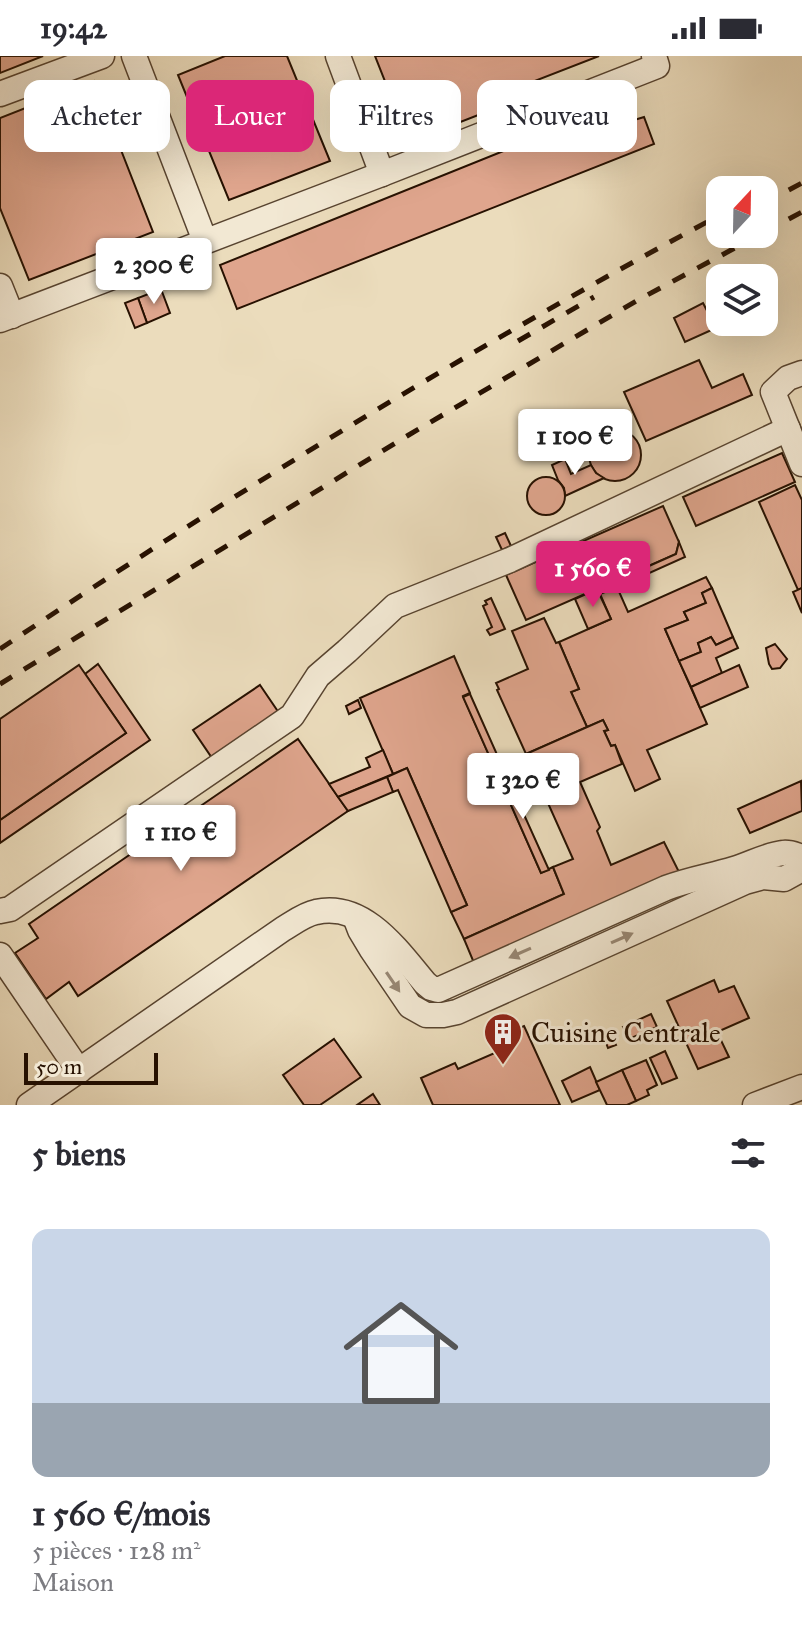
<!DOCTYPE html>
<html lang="fr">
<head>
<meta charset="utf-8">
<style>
  :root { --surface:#fff; --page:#f2f2f3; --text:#2b2b33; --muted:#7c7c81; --line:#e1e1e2; --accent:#db2777 }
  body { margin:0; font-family:"IM FELL Great Primer",serif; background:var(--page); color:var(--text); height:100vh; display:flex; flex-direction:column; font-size:30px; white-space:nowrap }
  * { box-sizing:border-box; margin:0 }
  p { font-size:26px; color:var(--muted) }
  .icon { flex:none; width:44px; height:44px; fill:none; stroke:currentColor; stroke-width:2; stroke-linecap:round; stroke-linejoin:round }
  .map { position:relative; height:1049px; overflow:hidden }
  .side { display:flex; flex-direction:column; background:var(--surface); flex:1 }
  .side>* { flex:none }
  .guide { position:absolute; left:24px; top:24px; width:754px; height:72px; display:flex; gap:16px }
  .needle { width:52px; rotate:22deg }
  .fabs { position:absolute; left:706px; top:120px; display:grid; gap:16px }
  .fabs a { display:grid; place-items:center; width:72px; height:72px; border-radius:16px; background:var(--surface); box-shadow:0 8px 32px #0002; font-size:40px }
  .scale { position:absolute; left:24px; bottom:20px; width:134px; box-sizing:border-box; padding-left:8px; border:4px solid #271101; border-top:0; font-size:22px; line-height:28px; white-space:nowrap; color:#271101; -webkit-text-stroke:6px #f2e8d3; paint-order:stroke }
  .price { position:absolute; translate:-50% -68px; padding:0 18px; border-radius:8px; background:#fff; color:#222; font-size:26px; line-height:52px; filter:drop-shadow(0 2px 4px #0008) }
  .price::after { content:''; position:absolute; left:50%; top:48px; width:24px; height:18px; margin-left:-12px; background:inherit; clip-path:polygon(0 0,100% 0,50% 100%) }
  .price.selected { background:var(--accent); color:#fff }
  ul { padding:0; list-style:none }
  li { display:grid; align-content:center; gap:16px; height:424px; padding:0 32px }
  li+li { border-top:2px solid var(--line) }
  li span { display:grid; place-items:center; height:248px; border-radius:16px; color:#555 }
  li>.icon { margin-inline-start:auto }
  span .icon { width:144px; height:144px; fill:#fffc; stroke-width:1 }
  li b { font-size:34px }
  h2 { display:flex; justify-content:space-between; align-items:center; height:96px; padding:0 32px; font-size:34px }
  .chip { padding:0 28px; border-radius:16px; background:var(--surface); box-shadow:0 8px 32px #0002; font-size:28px; line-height:72px }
  .chip.selected { background:var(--accent); color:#fff }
  .status { display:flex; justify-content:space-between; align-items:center; height:56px; padding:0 40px; background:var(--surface); direction:ltr }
  .status svg { height:22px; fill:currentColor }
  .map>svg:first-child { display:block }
  .building { fill:#dfa58d; stroke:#271101; stroke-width:2 }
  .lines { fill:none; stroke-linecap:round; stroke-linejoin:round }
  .minor-casing { stroke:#584430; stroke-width:27 }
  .minor { stroke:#f2e8d3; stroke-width:24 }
  .rail { stroke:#271101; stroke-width:5; stroke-dasharray:14 14; stroke-linecap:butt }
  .oneway { fill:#978774 }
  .labels { text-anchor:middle; stroke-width:6; stroke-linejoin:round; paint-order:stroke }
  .poi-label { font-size:28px; fill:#271101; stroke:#f2e8d3; text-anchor:start }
</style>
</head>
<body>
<div class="status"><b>19:42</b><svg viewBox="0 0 49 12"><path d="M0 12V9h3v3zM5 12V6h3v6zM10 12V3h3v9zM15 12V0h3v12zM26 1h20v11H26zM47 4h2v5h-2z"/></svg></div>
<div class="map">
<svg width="802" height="1049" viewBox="0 0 802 1049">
  <rect width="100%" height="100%" fill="#ebdcbc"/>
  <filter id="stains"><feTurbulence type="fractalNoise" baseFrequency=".0025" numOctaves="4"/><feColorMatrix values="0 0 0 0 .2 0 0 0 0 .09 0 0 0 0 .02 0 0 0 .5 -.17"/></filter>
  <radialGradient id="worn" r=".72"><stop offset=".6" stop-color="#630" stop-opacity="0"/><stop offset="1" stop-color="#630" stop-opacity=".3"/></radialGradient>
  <g class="building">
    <polygon points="0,0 43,0 0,17"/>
    <polygon points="225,0 287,0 330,105 229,144 178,19"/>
    <polygon points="375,0 599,0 519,31 522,42 422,81 418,71 405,76"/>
    <polygon points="94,25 153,176 29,224 0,152 0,62"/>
    <polygon points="623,47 631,65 644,61 654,88 237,253 220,209"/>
    <polygon points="161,233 170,257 147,267 138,242"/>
    <polygon points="138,242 147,267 135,272 125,247"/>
    <polygon points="703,247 716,272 685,286 674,262"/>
    <polygon points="699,304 712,332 743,318 752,339 646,385 624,336"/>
    <circle cx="615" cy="399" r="26"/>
    <polygon points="782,397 795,426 696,470 683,441"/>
    <polygon points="565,403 571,418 591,409 596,417 604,422 565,440 564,432 558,424 552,409"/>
    <circle cx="546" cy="440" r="19"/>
    <polygon points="795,429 802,444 802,532 798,534 759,446"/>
    <polygon points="663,450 679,486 676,498 526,564 506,519"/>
    <polygon points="505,477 511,490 502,494 496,481"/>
    <polygon points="679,486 685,501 625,528 622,522 676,498"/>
    <polygon points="706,521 712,532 702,537 706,547 684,556 688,564 665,573 707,668 647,694 660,723 635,735 615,689 611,690 604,675 608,674 603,664 587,671 571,636 579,633 559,586 611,563 600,538 617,531 628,556"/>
    <polygon points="712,532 733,581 716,589 711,581 698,587 701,596 679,605 665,573 688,564 684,556 706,547 702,537"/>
    <polygon points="802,532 802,557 793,536"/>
    <polygon points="597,533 611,563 588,573 575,543"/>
    <polygon points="491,542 505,573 490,579 487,574 492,571 483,550 487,548 485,545"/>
    <polygon points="544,562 556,587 559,586 579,633 571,636 587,671 526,698 497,634 499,633 496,627 528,613 512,575"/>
    <polygon points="711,581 716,589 733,581 738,592 716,602 722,617 691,631 679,605 701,596 698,587"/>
    <polygon points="775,588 787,603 780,612 772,613 769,608 766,592"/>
    <polygon points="454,600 470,637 463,640 541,817 553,811 564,838 464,883 451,856 467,849 407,712 393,718 360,642"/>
    <polygon points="98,608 150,684 0,787 0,764 126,677 85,618"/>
    <polygon points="79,609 126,677 0,764 0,663"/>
    <polygon points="739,609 748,631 700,652 691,631"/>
    <polygon points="260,629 279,657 212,702 193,674"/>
    <polygon points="470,638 503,712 496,715 463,641"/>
    <polygon points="358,644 361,652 349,658 346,650"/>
    <polygon points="603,664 608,674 604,675 611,690 615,689 622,708 580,726 600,771 597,775 611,809 664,786 679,816 474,907 464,883 564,838 553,811 573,803 526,698"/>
    <polygon points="298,683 348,755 78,940 69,926 46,943 15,897 38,882 29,868"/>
    <polygon points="383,694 393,718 338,741 329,728 370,711 366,702"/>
    <polygon points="407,712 467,849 451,856 398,734 393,736 387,721"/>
    <polygon points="503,712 549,814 541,817 496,715"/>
    <polygon points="387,721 393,736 348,755 338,741"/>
    <polygon points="801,725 802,755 750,777 738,753"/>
    <polygon points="714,924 719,936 734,930 749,962 717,976 729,1001 698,1013 667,945"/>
    <polygon points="651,958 657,971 629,983 623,971"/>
    <polygon points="524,970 560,1049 433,1049 421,1022 455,1007 458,1013 513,989 508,977"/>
    <polygon points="610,976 616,989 608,992 603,979"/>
    <polygon points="334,983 361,1021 320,1049 304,1049 283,1019"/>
    <polygon points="665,995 677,1022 662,1028 650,1002"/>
    <polygon points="646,1004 657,1029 647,1034 649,1039 636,1045 622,1014"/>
    <polygon points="590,1011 600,1034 572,1046 562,1025"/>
    <polygon points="622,1014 636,1045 627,1049 607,1049 596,1026"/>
    <polygon points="373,1038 380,1049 357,1049"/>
  </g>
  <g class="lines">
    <g class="minor-casing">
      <g id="minor">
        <polyline points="134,0 205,185"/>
        <polyline points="338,0 382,118"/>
        <polyline points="0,38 102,0"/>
        <polyline points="0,230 12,260"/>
        <polyline points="0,264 382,118 657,10 654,0"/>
        <polyline points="802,317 788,322 773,336 802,408"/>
        <polyline points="0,855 10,853 292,660 318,620 347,595 395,550 510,504 788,373"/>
        <polyline points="355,861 360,874 372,894 410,950 426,959 443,959 457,956 745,826 763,821 784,823 802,813"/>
        <polyline points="0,899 79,1015"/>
        <path d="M29,1049L283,873C293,867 305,858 316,856C364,845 398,895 425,927L431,932L438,934L666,832C690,823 711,820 734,813C751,808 766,799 783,797C790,796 796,799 802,801"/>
        <polyline points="755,1049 802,1031"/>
      </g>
    </g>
    <use href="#minor" class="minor"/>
    <g class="rail">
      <polyline points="764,147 802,127"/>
      <polyline points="764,176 802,156"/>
      <polyline points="518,285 594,241"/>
      <path d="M0,593C233,437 473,291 720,159"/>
      <polyline points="0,628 407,380 638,244 761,178"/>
    </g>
  </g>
  <defs><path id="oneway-solid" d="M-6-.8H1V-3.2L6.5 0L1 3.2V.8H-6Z" transform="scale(2)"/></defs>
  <g class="oneway">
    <use href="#oneway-solid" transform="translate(622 882) rotate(-24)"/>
    <use href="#oneway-solid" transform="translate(520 897) rotate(156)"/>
    <use href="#oneway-solid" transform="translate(393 926) rotate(56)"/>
  </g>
  <defs>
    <g id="building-pin" transform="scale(2)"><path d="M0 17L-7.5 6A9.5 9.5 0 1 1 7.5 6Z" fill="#8f2418" stroke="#f2e8d3"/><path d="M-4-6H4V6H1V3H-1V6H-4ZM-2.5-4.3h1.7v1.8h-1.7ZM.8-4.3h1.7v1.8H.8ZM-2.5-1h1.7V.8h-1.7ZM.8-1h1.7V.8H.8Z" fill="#fff"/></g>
  </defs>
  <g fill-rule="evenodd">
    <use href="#building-pin" x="503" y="976"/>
  </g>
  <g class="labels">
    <g class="poi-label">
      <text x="531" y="986">Cuisine Centrale</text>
    </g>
  </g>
  <rect width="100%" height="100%" filter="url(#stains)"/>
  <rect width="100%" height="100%" fill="url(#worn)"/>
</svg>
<div class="fabs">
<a><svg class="needle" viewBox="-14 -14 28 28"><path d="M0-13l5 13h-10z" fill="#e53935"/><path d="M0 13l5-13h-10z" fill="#7c7c81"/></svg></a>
<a><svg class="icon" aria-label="layers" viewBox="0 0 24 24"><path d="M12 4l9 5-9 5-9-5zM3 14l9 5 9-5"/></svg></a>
</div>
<div class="scale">50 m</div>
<b class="price" style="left:154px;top:250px">2 300 €</b>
<b class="price" style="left:575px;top:421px">1 100 €</b>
<b class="price selected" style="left:593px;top:553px">1 560 €</b>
<b class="price" style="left:523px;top:765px">1 320 €</b>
<b class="price" style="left:181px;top:817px">1 110 €</b>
<div class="guide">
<a class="chip">Acheter</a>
<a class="chip selected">Louer</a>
<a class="chip">Filtres</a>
<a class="chip">Nouveau</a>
</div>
</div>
<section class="side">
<h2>5 biens<svg class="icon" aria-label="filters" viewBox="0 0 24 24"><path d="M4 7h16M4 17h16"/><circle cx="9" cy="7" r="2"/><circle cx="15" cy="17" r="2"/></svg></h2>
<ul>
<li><span style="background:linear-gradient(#c9d6e8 70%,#9aa5b1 0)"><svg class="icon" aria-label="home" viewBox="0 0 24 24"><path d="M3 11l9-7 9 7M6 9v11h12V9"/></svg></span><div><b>1 560 €/mois</b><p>5 pièces · 128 m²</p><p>Maison</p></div></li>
</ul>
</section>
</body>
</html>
